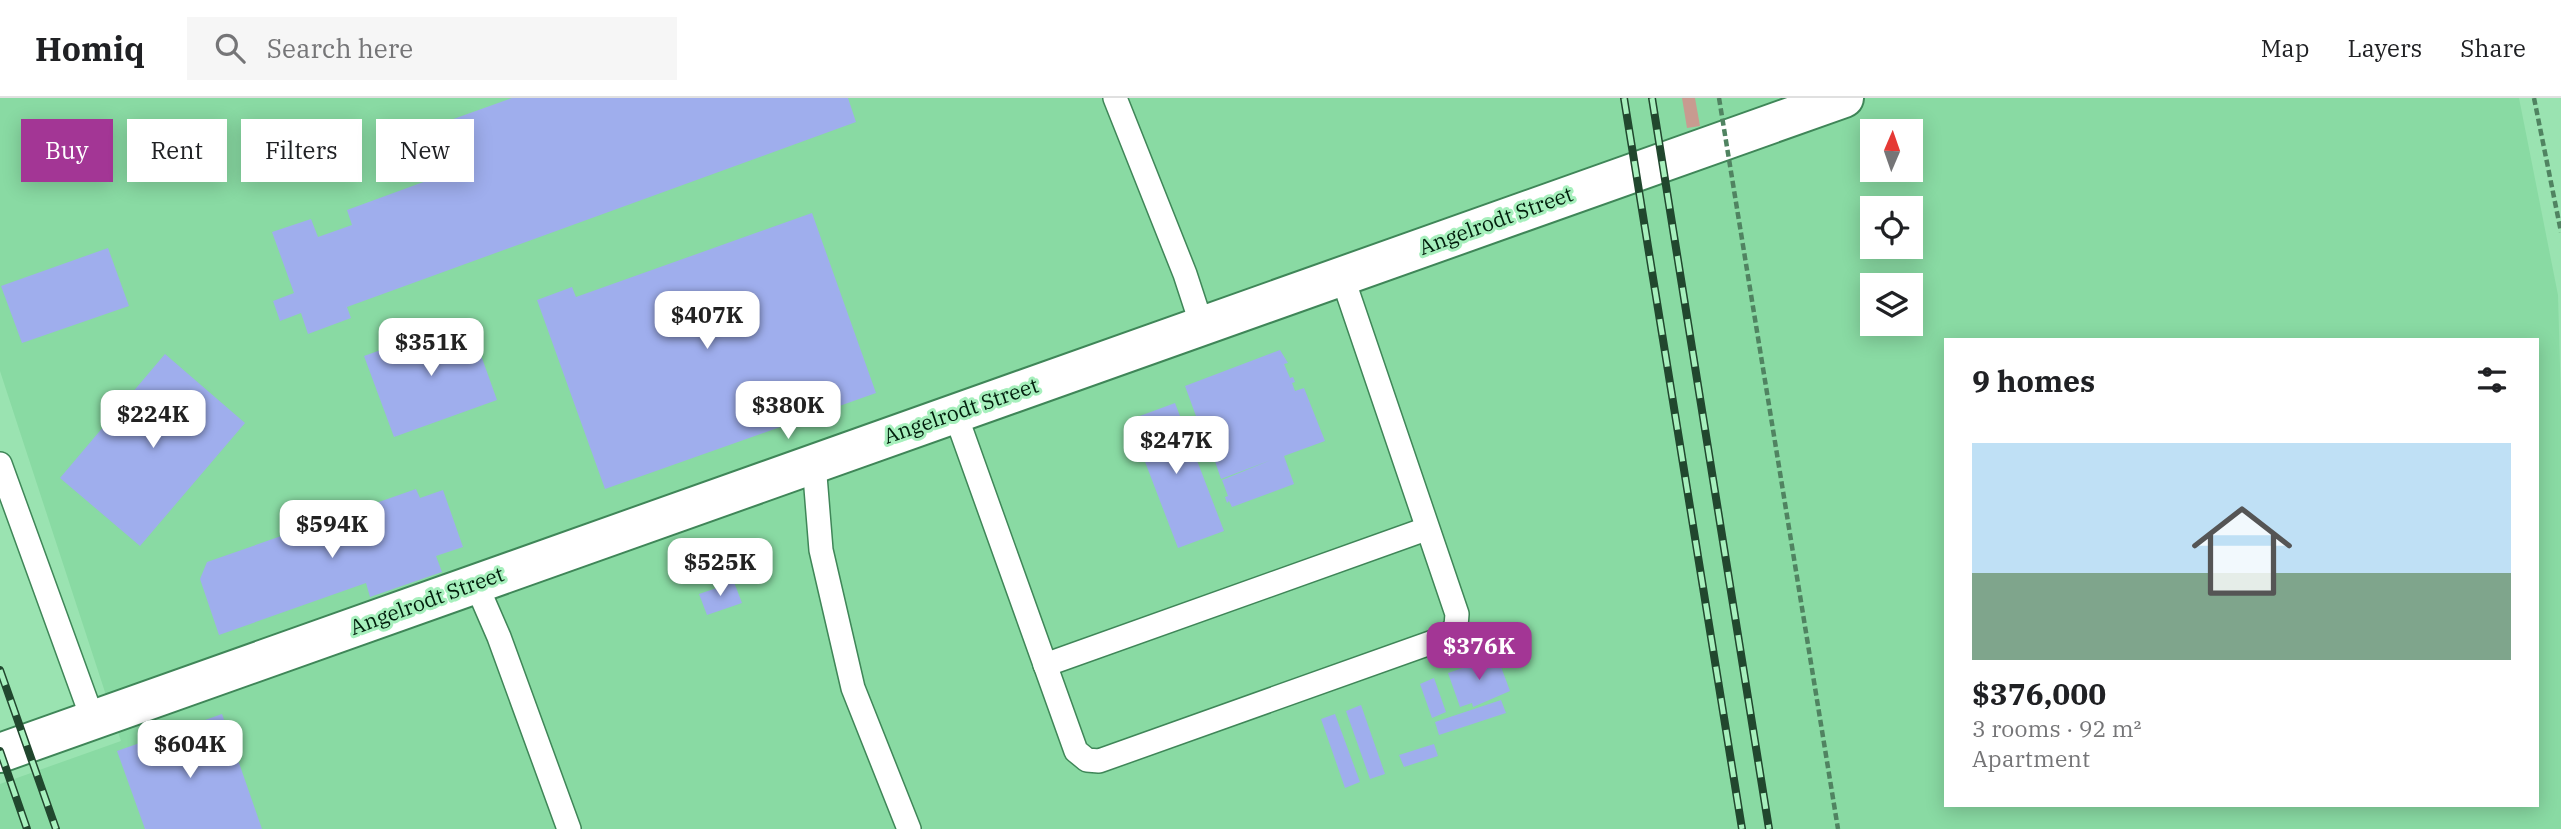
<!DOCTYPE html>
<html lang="en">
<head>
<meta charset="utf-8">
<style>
  :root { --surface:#fff; --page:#f6f6f6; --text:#202124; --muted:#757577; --line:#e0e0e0; --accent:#a33695 }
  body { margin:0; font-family:"IBM Plex Serif",serif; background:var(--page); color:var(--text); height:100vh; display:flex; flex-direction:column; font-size:26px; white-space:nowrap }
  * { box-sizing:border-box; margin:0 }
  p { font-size:23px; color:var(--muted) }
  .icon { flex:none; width:38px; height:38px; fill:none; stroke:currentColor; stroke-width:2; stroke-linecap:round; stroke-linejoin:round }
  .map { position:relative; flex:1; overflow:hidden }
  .panel { position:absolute; left:1944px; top:240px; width:595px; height:469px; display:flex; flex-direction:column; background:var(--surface); border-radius:0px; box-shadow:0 4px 18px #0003 }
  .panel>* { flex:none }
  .hud { position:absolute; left:21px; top:21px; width:665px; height:63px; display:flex; gap:14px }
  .needle { width:46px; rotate:2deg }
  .buttons { position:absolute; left:1860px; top:21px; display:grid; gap:14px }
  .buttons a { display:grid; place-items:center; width:63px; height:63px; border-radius:0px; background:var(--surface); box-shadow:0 4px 18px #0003; font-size:35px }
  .price { position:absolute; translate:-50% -60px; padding:0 16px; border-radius:14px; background:#fff; color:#222; font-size:23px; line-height:46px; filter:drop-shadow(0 2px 4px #0008) }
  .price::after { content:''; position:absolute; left:50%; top:42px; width:21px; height:16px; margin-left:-10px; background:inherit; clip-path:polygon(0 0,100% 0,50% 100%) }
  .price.active { background:var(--accent); color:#fff }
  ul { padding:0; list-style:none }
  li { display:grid; align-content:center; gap:14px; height:371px; padding:0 28px }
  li+li { border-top:2px solid var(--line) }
  li span { display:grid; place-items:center; height:217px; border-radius:0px; color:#555 }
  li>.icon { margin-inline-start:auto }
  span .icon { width:126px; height:126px; fill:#fffc; stroke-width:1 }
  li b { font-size:30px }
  h2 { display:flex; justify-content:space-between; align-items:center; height:84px; padding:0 28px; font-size:30px }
  .chip { padding:0 24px; border-radius:0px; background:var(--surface); box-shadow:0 4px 18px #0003; font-size:24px; line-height:63px }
  .chip.active { background:var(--accent); color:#fff }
  header { display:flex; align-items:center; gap:42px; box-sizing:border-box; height:98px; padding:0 35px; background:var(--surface); border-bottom:2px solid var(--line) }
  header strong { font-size:33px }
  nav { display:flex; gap:38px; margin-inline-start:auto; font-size:24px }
  .search { width:490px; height:63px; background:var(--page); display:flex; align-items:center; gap:18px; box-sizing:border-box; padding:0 24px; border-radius:0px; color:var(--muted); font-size:26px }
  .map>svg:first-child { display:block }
  .built { fill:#89daa3; fill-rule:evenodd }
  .green { fill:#c89b90 }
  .building { fill:#9faeed }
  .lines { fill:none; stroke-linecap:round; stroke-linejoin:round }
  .lane-casing { stroke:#3f8658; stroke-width:26 }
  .street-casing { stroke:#3f8658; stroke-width:42 }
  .path { stroke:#508361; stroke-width:4.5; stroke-dasharray:7 3.5; stroke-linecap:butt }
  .lane { stroke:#fff; stroke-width:23 }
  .street { stroke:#fff; stroke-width:38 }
  .rail-casing { stroke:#21472e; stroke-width:8 }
  .rail { stroke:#a7f0bd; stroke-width:5; stroke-dasharray:16; stroke-linecap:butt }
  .path-bridge { stroke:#508361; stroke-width:4.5; stroke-dasharray:7 3.5; stroke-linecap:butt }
  .labels { text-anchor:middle; stroke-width:6; stroke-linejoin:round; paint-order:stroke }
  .street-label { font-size:21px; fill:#011e0c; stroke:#a7f0bd }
</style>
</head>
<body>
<header>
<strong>Homiq</strong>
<div class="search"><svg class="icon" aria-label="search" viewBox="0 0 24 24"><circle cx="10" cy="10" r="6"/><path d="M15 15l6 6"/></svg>Search here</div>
<nav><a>Map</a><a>Layers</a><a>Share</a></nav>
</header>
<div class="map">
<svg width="2561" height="731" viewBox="0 0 2561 731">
  <rect width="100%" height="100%" fill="#9ae3b1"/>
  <path class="built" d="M0,0H2519L2558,197L2561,304V731H0V686L121,643L0,273ZM1872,33H1911V72H1872ZM1872,110H1911V149H1872ZM1872,187H1911V226H1872ZM1946,242H2538V707H1946Z"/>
  <polygon class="green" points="1682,0 1695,0 1700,28 1687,30"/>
  <g class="building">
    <polygon points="512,0 848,0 856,24 347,209 351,220 308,236 301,215 280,223 273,203 294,195 272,134 311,121 318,139 352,127 347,112 448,75 431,29"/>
    <polygon points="812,115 876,295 605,391 537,202 572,189 576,199"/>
    <polygon points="108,150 129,208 22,245 1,188"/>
    <polygon points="468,221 497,302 394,339 364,258"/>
    <polygon points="1280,252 1288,265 1284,266 1290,280 1293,279 1295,284 1292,285 1295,293 1304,290 1325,343 1284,358 1294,386 1232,409 1229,403 1227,405 1225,399 1228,398 1222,382 1271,362 1221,381 1203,328 1200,329 1185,288"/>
    <polygon points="165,256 245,325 140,448 60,380"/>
    <polygon points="1175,305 1224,433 1178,450 1129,322"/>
    <polygon points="416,391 420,400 443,392 463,449 436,458 442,474 370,499 366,485 219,537 200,481 207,464"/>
    <polygon points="734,484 742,505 707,517 699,496"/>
    <polygon points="1497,558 1510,593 1473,609 1472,605 1460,609 1448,575"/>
    <polygon points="1434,580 1446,614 1432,620 1420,586"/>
    <polygon points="1501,602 1506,615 1439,637 1435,624"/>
    <polygon points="1361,607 1385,676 1370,681 1346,613"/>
    <polygon points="222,616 262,731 145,731 117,653"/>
    <polygon points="1335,616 1360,684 1345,690 1321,621"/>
    <polygon points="1434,646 1438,658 1404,669 1399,657"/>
  </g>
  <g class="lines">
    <g class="lane-casing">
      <g id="lane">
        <polyline points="1115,0 1185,176 1202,228"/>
        <polyline points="955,315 1076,653 1087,662 1099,663 1447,539 1456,528 1457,516 1342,178"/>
        <polyline points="814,365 821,452 853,590 909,731"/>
        <polyline points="0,366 93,622"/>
        <polyline points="476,486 499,539 569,731"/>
        <polyline points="1045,567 1426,431"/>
      </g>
    </g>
    <g class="street-casing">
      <polyline id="street" points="0,655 1844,0"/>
    </g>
    <polyline class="path" points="2534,0 2561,134"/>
    <use href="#lane" class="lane"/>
    <use href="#street" class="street"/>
    <g class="rail-casing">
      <g id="rail">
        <polyline points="1624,0 1742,731"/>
        <polyline points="1652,0 1769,731"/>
        <polyline points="0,572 56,731"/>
        <polyline points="0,653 27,731"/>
      </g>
    </g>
    <use href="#rail" class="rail"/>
    <polyline class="path-bridge" points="1719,0 1838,731"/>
  </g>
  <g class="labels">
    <g class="street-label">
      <text transform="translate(1496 123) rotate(-20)" y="7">Angelrodt Street</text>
      <text transform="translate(961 313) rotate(-19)" y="7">Angelrodt Street</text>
      <text transform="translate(427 503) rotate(-20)" y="7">Angelrodt Street</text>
    </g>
  </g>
</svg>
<div class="buttons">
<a><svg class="needle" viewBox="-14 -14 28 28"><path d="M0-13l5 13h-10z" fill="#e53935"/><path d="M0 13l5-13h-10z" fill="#757577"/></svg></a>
<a><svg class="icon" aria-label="locate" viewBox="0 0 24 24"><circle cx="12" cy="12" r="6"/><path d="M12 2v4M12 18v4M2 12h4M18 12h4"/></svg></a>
<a><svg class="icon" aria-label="layers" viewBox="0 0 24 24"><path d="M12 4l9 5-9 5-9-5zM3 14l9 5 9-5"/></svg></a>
</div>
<b class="price" style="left:707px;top:253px">$407K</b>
<b class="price" style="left:431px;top:280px">$351K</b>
<b class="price" style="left:788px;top:343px">$380K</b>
<b class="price" style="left:153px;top:352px">$224K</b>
<b class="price" style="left:1176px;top:378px">$247K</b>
<b class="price" style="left:332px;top:462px">$594K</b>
<b class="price" style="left:720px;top:500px">$525K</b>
<b class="price active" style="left:1479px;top:584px">$376K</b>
<b class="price" style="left:190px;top:682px">$604K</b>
<div class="hud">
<a class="chip active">Buy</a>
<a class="chip">Rent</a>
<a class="chip">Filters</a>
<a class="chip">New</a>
</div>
<section class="panel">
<h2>9 homes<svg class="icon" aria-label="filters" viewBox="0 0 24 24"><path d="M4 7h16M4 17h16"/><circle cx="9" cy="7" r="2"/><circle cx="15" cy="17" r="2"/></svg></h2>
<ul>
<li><span style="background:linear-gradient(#bfe0f5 60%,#7fa58c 0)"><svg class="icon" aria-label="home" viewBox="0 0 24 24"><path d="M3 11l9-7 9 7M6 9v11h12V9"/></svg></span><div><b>$376,000</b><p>3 rooms · 92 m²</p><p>Apartment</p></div></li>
</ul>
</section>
</div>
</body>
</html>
